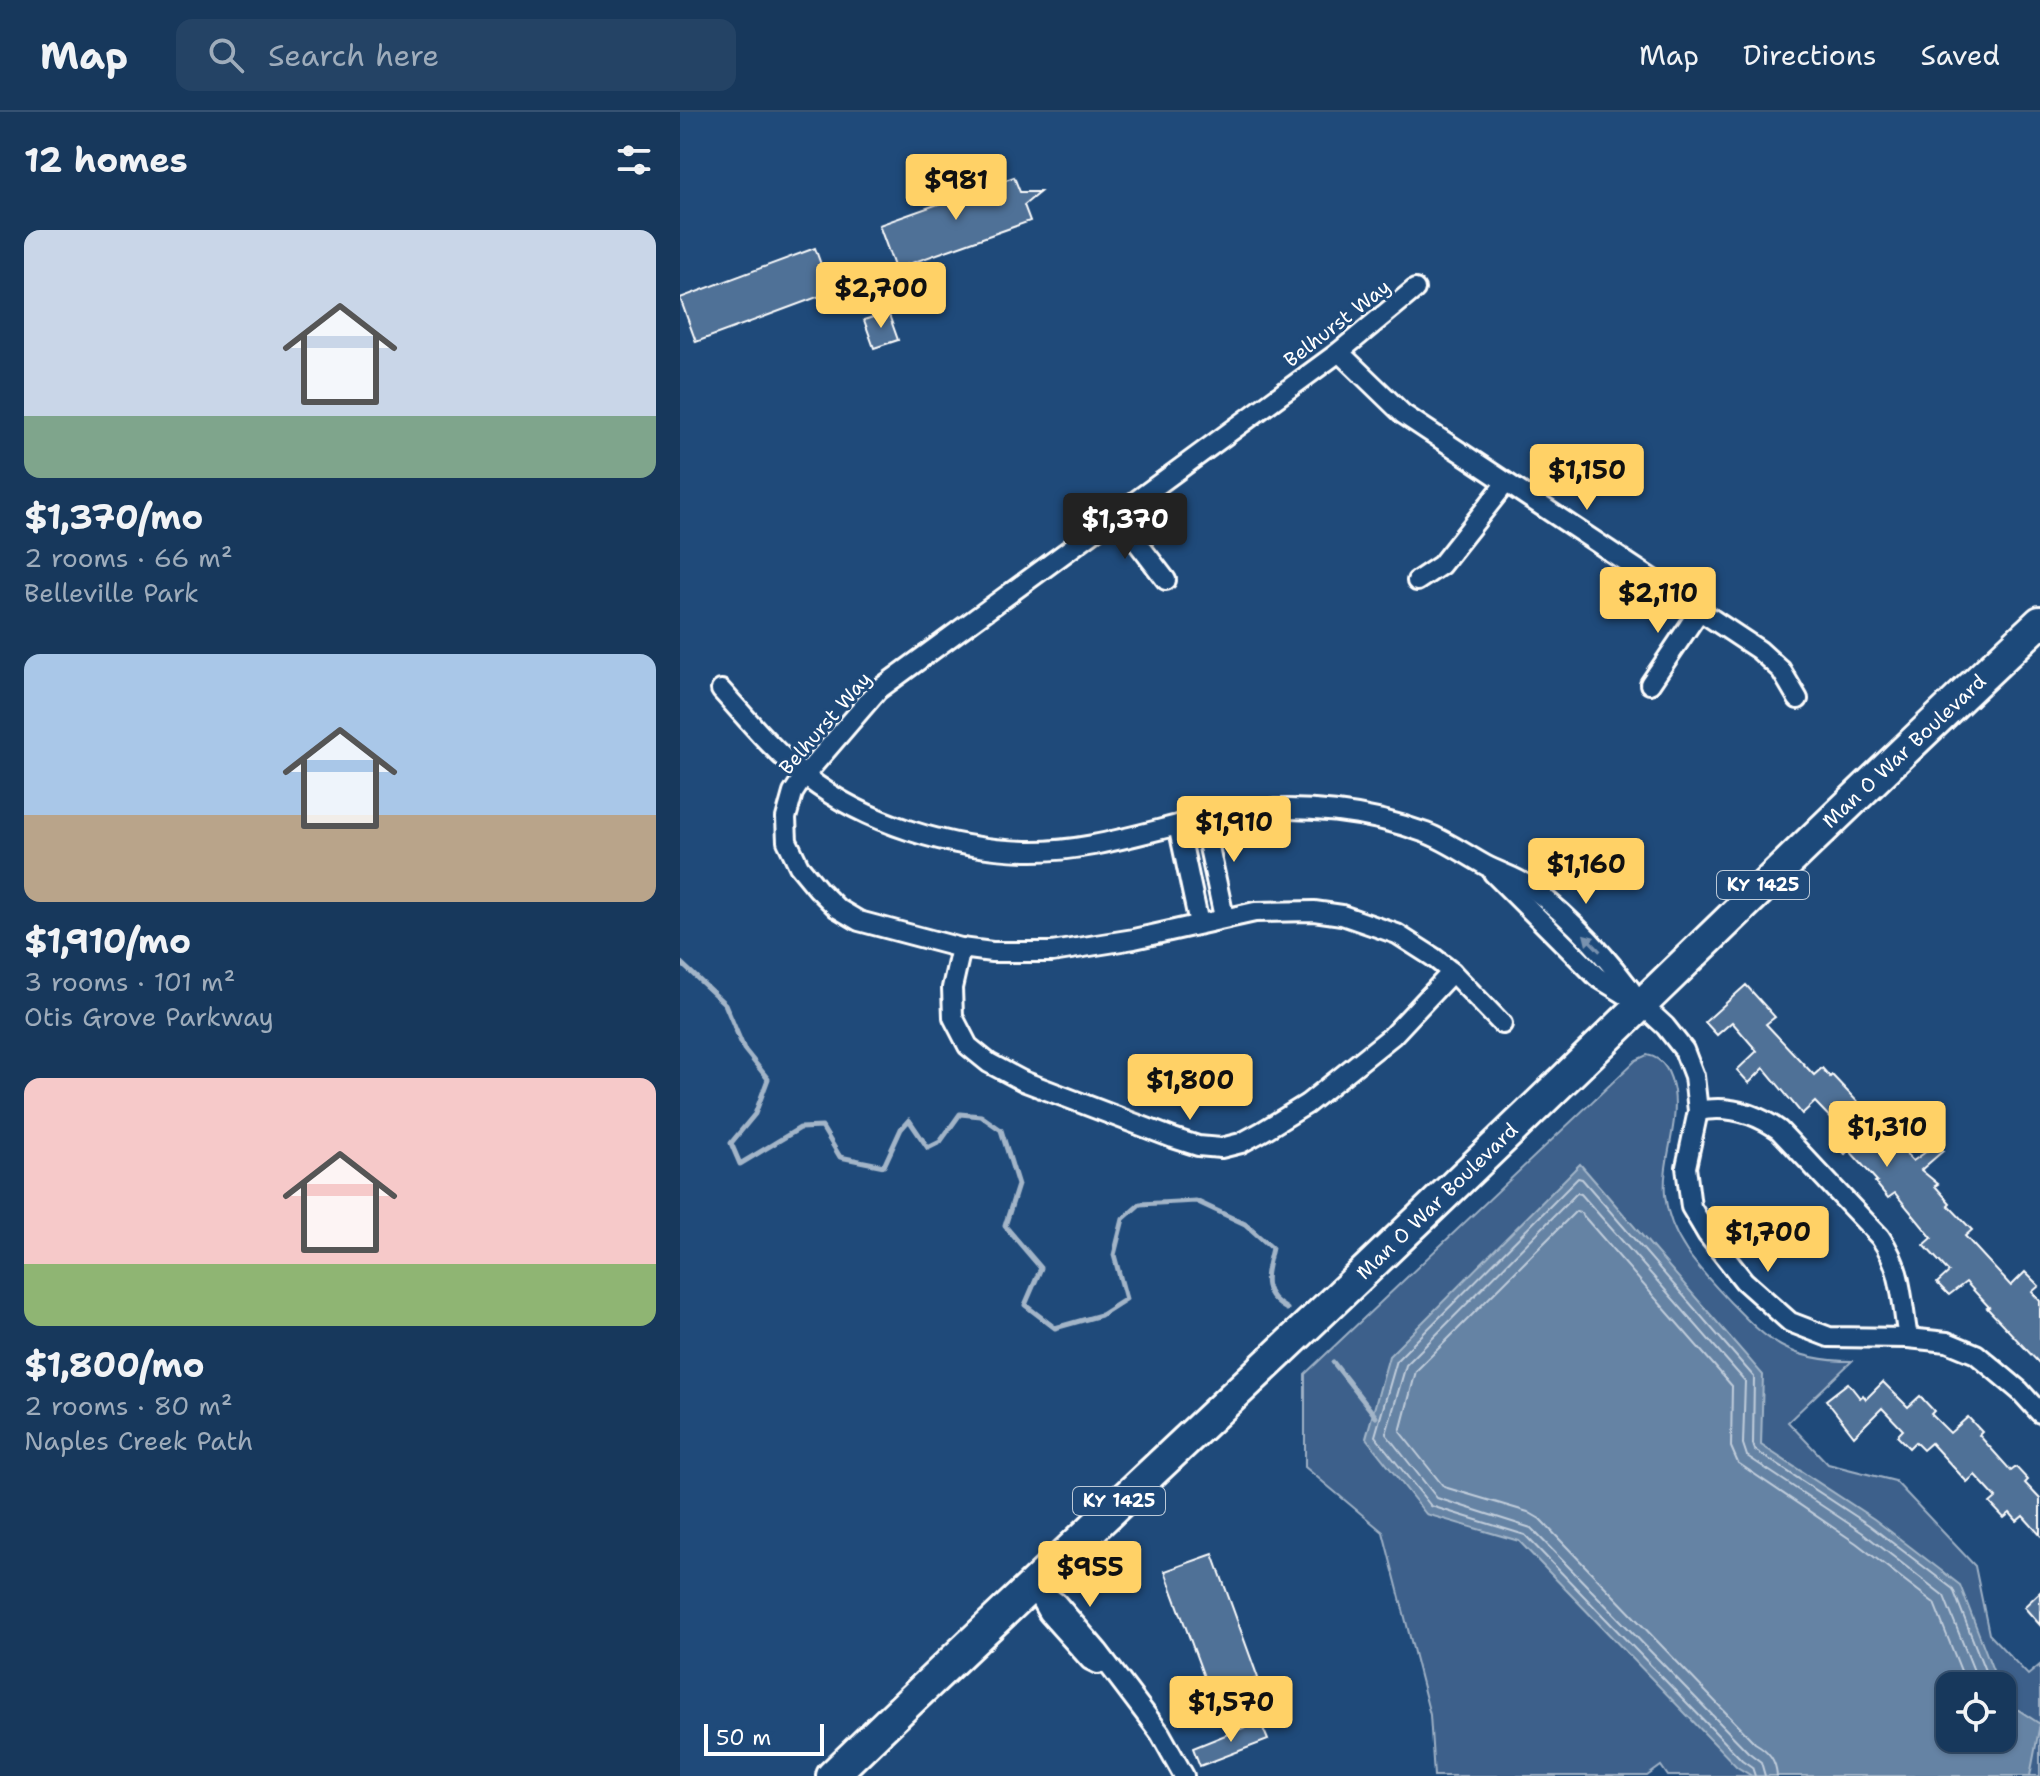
<!DOCTYPE html>
<html lang="en">
<head>
<meta charset="utf-8">
<style>
  :root { --surface:#17385c; --page:#244365; --text:#f1f3f6; --muted:#9eacbb; --line:#365272; --accent:#ffd166 }
  body { margin:0; font-family:"Shantell Sans",sans-serif; background:var(--page); color:var(--text); height:100vh; display:flex; flex-direction:column; font-size:30px; white-space:nowrap }
  * { box-sizing:border-box; margin:0 }
  p { font-size:26px; color:var(--muted) }
  .icon { flex:none; width:44px; height:44px; fill:none; stroke:currentColor; stroke-width:2; stroke-linecap:round; stroke-linejoin:round }
  .map { position:relative; flex:1; overflow:hidden }
  .details { display:flex; flex-direction:column; background:var(--surface); width:680px }
  .details>* { flex:none }
  .fabs { position:absolute; left:1256px; top:1560px; display:grid; gap:16px }
  .fabs a { display:grid; place-items:center; width:80px; height:80px; border-radius:16px; background:var(--surface); box-shadow:0 2px 6px #0004,0 0 0 2px var(--line); font-size:40px }
  .scale { position:absolute; left:24px; bottom:20px; width:120px; box-sizing:border-box; padding-left:8px; border:4px solid #fff; border-top:0; font-size:22px; line-height:28px; white-space:nowrap; color:#fff; -webkit-text-stroke:6px #1f4a7a; paint-order:stroke }
  .price { position:absolute; translate:-50% -68px; padding:0 18px; border-radius:8px; background:var(--accent); color:#111; font-size:26px; line-height:52px; filter:drop-shadow(0 2px 4px #0008) }
  .price::after { content:''; position:absolute; left:50%; top:48px; width:24px; height:18px; margin-left:-12px; background:inherit; clip-path:polygon(0 0,100% 0,50% 100%) }
  .price.current { background:#222; color:#fff }
  ul { padding:0; list-style:none }
  li { display:grid; align-content:center; gap:16px; height:424px; padding:0 24px }
  li span { display:grid; place-items:center; height:248px; border-radius:16px; color:#555 }
  li>.icon { margin-inline-start:auto }
  span .icon { width:144px; height:144px; fill:#fffc; stroke-width:1 }
  li b { font-size:34px }
  h2 { display:flex; justify-content:space-between; align-items:center; height:96px; padding:0 24px; font-size:34px }
  header { display:flex; align-items:center; gap:48px; box-sizing:border-box; height:112px; padding:0 40px; background:var(--surface); border-bottom:2px solid var(--line) }
  header strong { font-size:38px }
  nav { display:flex; gap:44px; margin-inline-start:auto; font-size:28px }
  .search { width:560px; height:72px; background:var(--page); display:flex; align-items:center; gap:20px; box-sizing:border-box; padding:0 28px; border-radius:16px; color:var(--muted); font-size:30px }
  main { display:flex; flex:1; min-height:0 }
  .map>svg:first-child { display:block }
  .green { fill:#3c618b; stroke:#9eb0c5; stroke-width:2; fill-rule:evenodd }
  .water { fill:#6583a4; stroke:#a3b5c8; stroke-width:2 }
  .lines { fill:none; stroke-linecap:round; stroke-linejoin:round }
  .shore { stroke:#c1cddb; stroke-width:2 }
  .stream { stroke:#a3b5c8; stroke-width:5 }
  .building { fill:#507197; stroke:#fff; stroke-width:2 }
  .minor-casing { stroke:#fff; stroke-width:24 }
  .primary-casing { stroke:#fff; stroke-width:36 }
  .minor { stroke:#1f4a7a; stroke-width:18 }
  .primary { stroke:#1f4a7a; stroke-width:30 }
  .oneway { fill:#7992af }
  .labels { text-anchor:middle; stroke-width:6; stroke-linejoin:round; paint-order:stroke }
  .shield { fill:#1f4a7a; stroke:#bcc9d7; stroke-width:2 }
  .shield-label { font-size:18px; font-weight:bold; fill:#fff }
  .street-label { font-size:20px; fill:#fff; stroke:#1f4a7a }
</style>
</head>
<body>
<header>
<strong>Map</strong>
<div class="search"><svg class="icon" aria-label="search" viewBox="0 0 24 24"><circle cx="10" cy="10" r="6"/><path d="M15 15l6 6"/></svg>Search here</div>
<nav><a>Map</a><a>Directions</a><a>Saved</a></nav>
</header>
<main>
<section class="details">
<h2>12 homes<svg class="icon" aria-label="filters" viewBox="0 0 24 24"><path d="M4 7h16M4 17h16"/><circle cx="9" cy="7" r="2"/><circle cx="15" cy="17" r="2"/></svg></h2>
<ul>
<li><span style="background:linear-gradient(#c9d6e8 75%,#7fa58c 0)"><svg class="icon" aria-label="home" viewBox="0 0 24 24"><path d="M3 11l9-7 9 7M6 9v11h12V9"/></svg></span><div><b>$1,370/mo</b><p>2 rooms · 66 m²</p><p>Belleville Park</p></div></li>
<li><span style="background:linear-gradient(#a9c7e8 65%,#b9a48a 0)"><svg class="icon" aria-label="home" viewBox="0 0 24 24"><path d="M3 11l9-7 9 7M6 9v11h12V9"/></svg></span><div><b>$1,910/mo</b><p>3 rooms · 101 m²</p><p>Otis Grove Parkway</p></div></li>
<li><span style="background:linear-gradient(#f6c9c9 75%,#8fb573 0)"><svg class="icon" aria-label="home" viewBox="0 0 24 24"><path d="M3 11l9-7 9 7M6 9v11h12V9"/></svg></span><div><b>$1,800/mo</b><p>2 rooms · 80 m²</p><p>Naples Creek Path</p></div></li>
</ul>
</section>
<div class="map">
<svg width="1360" height="1664" viewBox="0 0 1360 1664">
  <rect width="100%" height="100%" fill="#1f4a7a"/>
  <filter id="ink" filterUnits="userSpaceOnUse"><feTurbulence type="fractalNoise" baseFrequency=".0125" numOctaves="2"/><feDisplacementMap in="SourceGraphic" scale="16" xChannelSelector="R" yChannelSelector="G"/><feConvolveMatrix kernelMatrix="1 2 1 2 8 2 1 2 1" color-interpolation-filters="sRGB"/></filter>
  <g filter="url(#ink)">
    <path class="green" d="M967,943C985,946 991,963 994,979C999,1014 982,1048 985,1083C990,1128 1020,1158 1050,1190C1066,1206 1081,1223 1101,1234C1123,1246 1147,1249 1172,1249L1108,1310L1148,1352L1215,1369L1295,1454L1309,1522L1348,1563L1360,1553V1664H988L981,1654L967,1664H754L750,1603L703,1420L625,1355V1262L956,948ZM1270,1574H1322V1626H1270Z"/>
    <polygon class="water" points="900,1052 1083,1263 1081,1333 1194,1407 1280,1473 1319,1574 1270,1574 1270,1626 1322,1626 1322,1581 1325,1589 1360,1612 1350,1664 1072,1664 1057,1655 839,1429 746,1402 686,1326 709,1244"/>
    <g class="lines">
      <g class="shore">
        <polyline points="1075,1664 1072,1655 1062,1648 845,1423 751,1394 695,1324 717,1248 898,1066 902,1067 1074,1265 1073,1332 1075,1338 1189,1413 1273,1477 1311,1574"/>
        <polyline points="1085,1664 1081,1650 1068,1640 851,1416 757,1386 706,1322 726,1253 897,1081 901,1082 1065,1269 1063,1332 1067,1344 1183,1421 1264,1484 1300,1574"/>
        <path d="M1097,1664C1096,1648 1089,1639 1075,1631L860,1407L848,1400L764,1375L720,1320L736,1259L896,1099L900,1100L1052,1274L1051,1335L1058,1351L1176,1431L1254,1491L1287,1574"/>
      </g>
      <g class="stream">
        <path d="M0,850L45,892L64,937L88,967L75,1002L51,1031L60,1052L120,1016L142,1015L160,1045L204,1054L221,1017L229,1008L248,1036L260,1030L280,1002L301,1004L321,1018L338,1073L325,1114L361,1156L345,1193L375,1216L421,1203L446,1187L434,1143L443,1107L460,1092L516,1089L565,1112L592,1136C586,1164 578,1180 607,1197"/>
        <polyline points="653,1250 696,1305"/>
      </g>
    </g>
    <g class="building">
      <polygon points="334,65 340,80 360,80 344,93 350,109 215,157 199,113"/>
      <polygon points="135,136 151,180 16,230 0,186"/>
      <polygon points="208,200 218,228 194,236 184,208"/>
      <polygon points="1066,873 1095,905 1086,912 1116,944 1134,963 1142,956 1150,965 1152,963 1233,1049 1257,1032 1263,1039 1241,1058 1258,1072 1255,1074 1270,1091 1268,1093 1292,1118 1285,1124 1331,1174 1345,1160 1359,1174 1352,1180 1360,1189 1360,1252 1307,1196 1309,1195 1286,1170 1269,1183 1257,1171 1269,1160 1244,1133 1252,1126 1215,1081 1208,1086 1195,1070 1197,1069 1169,1038 1165,1042 1153,1029 1163,1019 1135,990 1122,1002 1084,956 1069,971 1057,958 1077,939 1052,910 1037,923 1025,910"/>
      <polygon points="1203,1270 1228,1295 1240,1284 1254,1299 1251,1302 1270,1321 1288,1305 1302,1320 1299,1323 1331,1359 1336,1355 1348,1368 1345,1371 1360,1387 1360,1423 1343,1404 1337,1409 1330,1401 1324,1406 1310,1391 1316,1386 1295,1363 1287,1370 1251,1331 1243,1338 1235,1330 1229,1336 1217,1324 1223,1318 1202,1296 1174,1324 1146,1288 1168,1271 1180,1286 1183,1283 1186,1287"/>
      <polygon points="533,1442 578,1566 531,1584 485,1459"/>
      <polygon points="1360,1480 1360,1513 1344,1495"/>
      <polygon points="580,1609 588,1628 520,1654 513,1636"/>
    </g>
    <g class="lines">
      <g class="minor-casing">
        <g id="minor">
          <polyline points="735,177 659,240 198,578 124,664 113,681 106,706 107,729 119,754 138,777 157,796 179,809 281,836 312,840 372,840 454,827 575,800 634,799 662,803 717,822 753,845 772,860 822,912"/>
          <polyline points="659,240 723,302 1079,538 1101,558 1118,587"/>
          <polyline points="437,404 486,468"/>
          <polyline points="737,469 761,453 825,372"/>
          <polyline points="970,572 1020,498"/>
          <path d="M41,578C68,608 94,640 126,665C186,712 271,737 346,739C419,741 490,710 561,700C621,692 689,700 746,721C767,729 785,742 805,753C820,761 839,766 853,777C896,810 930,848 961,892"/>
          <polyline points="523,707 544,805"/>
          <polyline points="498,713 519,812"/>
          <polyline points="813,761 917,865 961,892 985,914 1004,938 1014,964 1018,999 1006,1055 1011,1095 1027,1122 1064,1169 1110,1210 1149,1225 1228,1226 1267,1230 1296,1242 1340,1279 1360,1301"/>
          <polyline points="281,836 272,876 273,905 288,934 309,951 343,969 493,1026 518,1034 541,1036 561,1031 583,1019 627,992 712,924 772,860"/>
          <path d="M1018,999C1048,993 1075,1001 1099,1018L1200,1125C1223,1158 1221,1187 1228,1226"/>
          <polyline points="351,1472 377,1491 418,1539 480,1621 504,1664"/>
          <polyline points="355,1478 368,1501 410,1548 418,1552"/>
        </g>
      </g>
      <g class="primary-casing">
        <path id="primary" d="M152,1664C343,1479 539,1300 731,1115C941,914 1148,709 1360,510"/>
      </g>
      <use href="#minor" class="minor"/>
      <use href="#primary" class="primary"/>
    </g>
    <defs><path id="oneway-solid" d="M-6-.8H1V-3.2L6.5 0L1 3.2V.8H-6Z" transform="scale(2)"/></defs>
    <use class="oneway" href="#oneway-solid" transform="translate(912 831) rotate(-134)"/>
  </g>
  <g class="labels">
    <g class="shield">
      <rect x="1037" y="759" width="92" height="28" rx="6"/>
      <rect x="393" y="1375" width="92" height="28" rx="6"/>
    </g>
    <g class="shield-label">
      <text x="1083" y="779">KY 1425</text>
      <text x="439" y="1395">KY 1425</text>
    </g>
    <g class="street-label">
      <text transform="translate(657 211) rotate(-38)" y="7">Belhurst Way</text>
      <text transform="translate(145 611) rotate(-49)" y="7">Belhurst Way</text>
      <text transform="translate(1224 639) rotate(-43)" y="7">Man O War Boulevard</text>
      <text transform="translate(757 1089) rotate(-44)" y="7">Man O War Boulevard</text>
    </g>
  </g>
</svg>
<div class="fabs">
<a><svg class="icon" aria-label="locate" viewBox="0 0 24 24"><circle cx="12" cy="12" r="6"/><path d="M12 2v4M12 18v4M2 12h4M18 12h4"/></svg></a>
</div>
<div class="scale">50 m</div>
<b class="price" style="left:276px;top:110px">$981</b>
<b class="price" style="left:201px;top:218px">$2,700</b>
<b class="price" style="left:907px;top:400px">$1,150</b>
<b class="price current" style="left:445px;top:449px">$1,370</b>
<b class="price" style="left:978px;top:523px">$2,110</b>
<b class="price" style="left:554px;top:752px">$1,910</b>
<b class="price" style="left:906px;top:794px">$1,160</b>
<b class="price" style="left:510px;top:1010px">$1,800</b>
<b class="price" style="left:1207px;top:1057px">$1,310</b>
<b class="price" style="left:1088px;top:1162px">$1,700</b>
<b class="price" style="left:410px;top:1497px">$955</b>
<b class="price" style="left:551px;top:1632px">$1,570</b>
</div>
</main>
</body>
</html>
